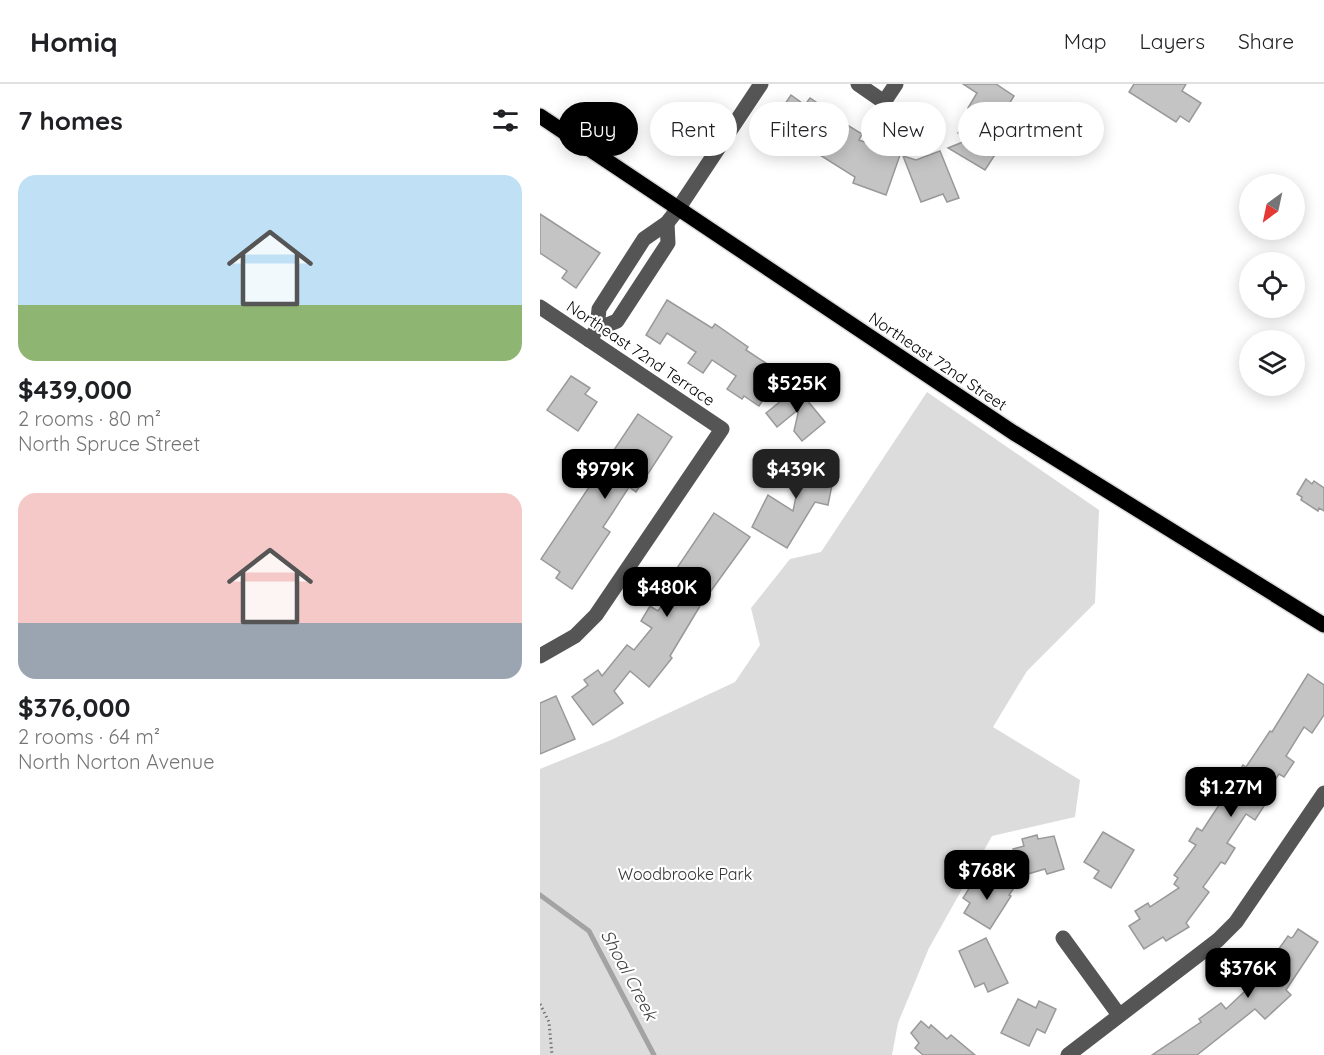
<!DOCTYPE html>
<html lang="en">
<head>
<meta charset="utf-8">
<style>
  :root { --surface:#fff; --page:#f2f2f2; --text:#202124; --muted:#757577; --line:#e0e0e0; --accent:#000 }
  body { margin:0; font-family:Quicksand,sans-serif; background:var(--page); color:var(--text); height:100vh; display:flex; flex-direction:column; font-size:22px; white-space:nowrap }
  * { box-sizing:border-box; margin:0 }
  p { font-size:20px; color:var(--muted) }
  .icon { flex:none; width:33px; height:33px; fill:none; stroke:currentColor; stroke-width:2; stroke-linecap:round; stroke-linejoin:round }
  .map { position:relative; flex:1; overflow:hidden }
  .panel { display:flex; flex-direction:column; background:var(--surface); width:540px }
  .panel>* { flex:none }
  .guide { position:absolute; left:18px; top:18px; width:570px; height:54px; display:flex; gap:12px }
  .needle { width:39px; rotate:213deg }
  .controls { position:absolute; left:699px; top:90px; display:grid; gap:12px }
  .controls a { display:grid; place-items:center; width:66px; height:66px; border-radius:50%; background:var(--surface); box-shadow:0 3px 15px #0003; font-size:30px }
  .price { position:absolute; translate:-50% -51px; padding:0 14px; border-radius:12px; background:var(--accent); color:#fff; font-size:20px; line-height:39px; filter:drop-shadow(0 2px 3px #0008) }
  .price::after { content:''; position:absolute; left:50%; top:36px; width:18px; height:14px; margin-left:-9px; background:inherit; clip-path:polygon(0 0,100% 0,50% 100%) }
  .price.selected { background:#222; color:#fff }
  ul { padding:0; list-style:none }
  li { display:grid; align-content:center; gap:12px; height:318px; padding:0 18px }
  li span { display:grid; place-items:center; height:186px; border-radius:18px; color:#555 }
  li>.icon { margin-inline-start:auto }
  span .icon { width:108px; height:108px; fill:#fffc; stroke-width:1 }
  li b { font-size:26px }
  h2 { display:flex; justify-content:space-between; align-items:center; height:72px; padding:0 18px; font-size:26px }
  .tag { padding:0 21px; border-radius:27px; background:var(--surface); box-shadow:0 3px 15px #0003; font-size:21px; line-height:54px }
  .tag.selected { background:var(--accent); color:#fff }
  header { display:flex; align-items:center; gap:36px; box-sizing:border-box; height:84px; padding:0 30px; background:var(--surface); border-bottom:2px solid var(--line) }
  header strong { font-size:28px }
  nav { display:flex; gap:33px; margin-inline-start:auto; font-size:21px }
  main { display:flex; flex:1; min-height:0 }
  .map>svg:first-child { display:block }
  .green { fill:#dcdcdc }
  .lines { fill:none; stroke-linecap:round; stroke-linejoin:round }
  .stream { stroke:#a3a3a3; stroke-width:5 }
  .building { fill:#c4c4c4; stroke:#999; stroke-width:1.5 }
  .major-casing { stroke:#dbdbdb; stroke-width:18 }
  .path { stroke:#777; stroke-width:3; stroke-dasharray:1.5 3; stroke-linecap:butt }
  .minor { stroke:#555; stroke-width:15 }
  .major { stroke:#000; stroke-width:15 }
  .labels { text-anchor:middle; stroke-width:4.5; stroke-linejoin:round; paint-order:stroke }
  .street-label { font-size:16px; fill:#000; stroke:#fff }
  .park-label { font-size:16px; fill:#333; stroke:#fff }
  .water-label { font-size:18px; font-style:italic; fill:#444; stroke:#fff }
</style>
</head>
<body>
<header>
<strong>Homiq</strong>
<nav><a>Map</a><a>Layers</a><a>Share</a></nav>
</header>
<main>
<section class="panel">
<h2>7 homes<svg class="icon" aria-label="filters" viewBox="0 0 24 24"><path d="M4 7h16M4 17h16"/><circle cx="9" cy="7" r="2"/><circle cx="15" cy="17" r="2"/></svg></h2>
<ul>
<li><span style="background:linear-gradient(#bfe0f5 70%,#8fb573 0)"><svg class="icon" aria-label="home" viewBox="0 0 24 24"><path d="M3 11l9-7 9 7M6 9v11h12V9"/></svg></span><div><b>$439,000</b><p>2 rooms · 80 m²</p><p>North Spruce Street</p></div></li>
<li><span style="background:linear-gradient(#f6c9c9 70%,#9aa5b1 0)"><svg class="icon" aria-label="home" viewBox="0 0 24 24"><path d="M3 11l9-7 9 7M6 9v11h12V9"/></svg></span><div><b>$376,000</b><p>2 rooms · 64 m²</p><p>North Norton Avenue</p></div></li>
</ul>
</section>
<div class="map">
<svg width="784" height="971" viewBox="0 0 784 971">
  <rect width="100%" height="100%" fill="#fff"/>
  <polygon class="green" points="387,308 559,426 555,519 487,587 453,643 540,696 535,733 452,752 389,864 358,939 352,971 0,971 0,685 71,656 195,598 220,561 211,524 250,475 281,468"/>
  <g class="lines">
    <polyline class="stream" points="0,811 49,847 114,971"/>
  </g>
  <g class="building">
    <polygon points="423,0 456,0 474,12 451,49 460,54 454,64 458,66 445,86 408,64 428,56 418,49 432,26 428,24 437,9"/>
    <polygon points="594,0 646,0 642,7 661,19 649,38 640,32 636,38 589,8"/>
    <polygon points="251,11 265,21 270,14 285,24 283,26 322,50 319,56 360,71 346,111 313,99 315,93 261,59 256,66 245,59 250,51 232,39"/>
    <polygon points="400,67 419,114 407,118 403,110 381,118 363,72 376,76"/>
    <polygon points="0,130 60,169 36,204 22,194 27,187 0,169"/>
    <polygon points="127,216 172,244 175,240 208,263 206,266 241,289 219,322 204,312 202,315 187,305 196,292 172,276 163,289 148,279 156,268 127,249 120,260 106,251"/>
    <polygon points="31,292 50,304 45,310 57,318 38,347 7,326"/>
    <polygon points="257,304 285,338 262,357 254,347 259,325 237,343 226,329"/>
    <polygon points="98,330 132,353 96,408 89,403 73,428 63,443 70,448 32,505 16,494 20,488 1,475"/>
    <polygon points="249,371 296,381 288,421 275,418 247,464 212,443 228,411 253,427 260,393 245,390"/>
    <polygon points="766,395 772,400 774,397 784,404 784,427 779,424 778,427 761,416 762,413 757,410"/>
    <polygon points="174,429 210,453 160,522 130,572 132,574 109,603 90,587 74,607 83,619 53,641 32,613 48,601 44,596 58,586 62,592 87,561 94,566 112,544 101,537 110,522 118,527 143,488 137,484"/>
    <polygon points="768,590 784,601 784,631 772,649 764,643 746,672 754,678 744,693 739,690 719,719 724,722 715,736 706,730 687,759 695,764 685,780 681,778 663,803 669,808 646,839 649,843 626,857 623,853 604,865 589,842 600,835 595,827 608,819 610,823 639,804 634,800 638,794 634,791 656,761 649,757 657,744 662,747 683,715 681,713 703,681 706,683 730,647 732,648"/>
    <polygon points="16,612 35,655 0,670 0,619"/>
    <polygon points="563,748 594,766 571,804 554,794 559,787 544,778"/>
    <polygon points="497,751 498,755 514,752 524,785 507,790 505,785 481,792 473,765 484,762 482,755"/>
    <polygon points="437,792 453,802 458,794 474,804 469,811 471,812 450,845 424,829 430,819 423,814"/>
    <polygon points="758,845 778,858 746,906 751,911 725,935 715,925 657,971 612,971 661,938 659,935 681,919 686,925 738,876 733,873 748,852 751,854 753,853"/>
    <polygon points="446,854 468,899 448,908 444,899 435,903 419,867"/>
    <polygon points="478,915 496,924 499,917 516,925 505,949 497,945 489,962 461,949"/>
    <polygon points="381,937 389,944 391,941 407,955 411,951 435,971 383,971 375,964 379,959 371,949"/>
  </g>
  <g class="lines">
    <g class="major-casing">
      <polyline id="major" points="0,32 474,349 784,541"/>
    </g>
    <polyline class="path" points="0,920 9,938 12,971"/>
    <g class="minor">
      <polyline points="318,0 344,18 356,0"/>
      <polyline points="0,223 182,345 56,531 35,552 0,572"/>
      <polyline points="57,245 77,237 128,159 127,139"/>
      <polyline points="49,256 57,245 59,225 104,155 127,139 138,125 221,0"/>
      <polyline points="523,854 579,931"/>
      <polyline points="528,971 678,856 696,838 784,709"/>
    </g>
    <use href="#major" class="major"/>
  </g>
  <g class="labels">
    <g class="street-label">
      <text transform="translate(101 269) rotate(34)" y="6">Northeast 72nd Terrace</text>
      <text transform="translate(398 277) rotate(34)" y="6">Northeast 72nd Street</text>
    </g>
    <g class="park-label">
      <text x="145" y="796">Woodbrooke Park</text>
    </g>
    <g class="water-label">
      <text transform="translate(89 891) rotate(62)" y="6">Shoal Creek</text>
    </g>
  </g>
</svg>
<div class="controls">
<a><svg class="needle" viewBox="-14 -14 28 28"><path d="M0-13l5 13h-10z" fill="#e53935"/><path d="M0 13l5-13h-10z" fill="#757577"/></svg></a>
<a><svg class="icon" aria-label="locate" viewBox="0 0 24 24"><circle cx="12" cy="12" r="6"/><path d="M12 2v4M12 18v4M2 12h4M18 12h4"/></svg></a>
<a><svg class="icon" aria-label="layers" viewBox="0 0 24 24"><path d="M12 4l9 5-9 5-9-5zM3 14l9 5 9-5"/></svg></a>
</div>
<b class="price" style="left:257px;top:330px">$525K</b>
<b class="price" style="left:65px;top:416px">$979K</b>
<b class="price selected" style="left:256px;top:416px">$439K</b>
<b class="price" style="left:127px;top:534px">$480K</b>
<b class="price" style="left:691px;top:734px">$1.27M</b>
<b class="price" style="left:447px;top:817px">$768K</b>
<b class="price" style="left:708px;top:915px">$376K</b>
<div class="guide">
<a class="tag selected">Buy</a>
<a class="tag">Rent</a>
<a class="tag">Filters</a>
<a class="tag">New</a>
<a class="tag">Apartment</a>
</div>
</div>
</main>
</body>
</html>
